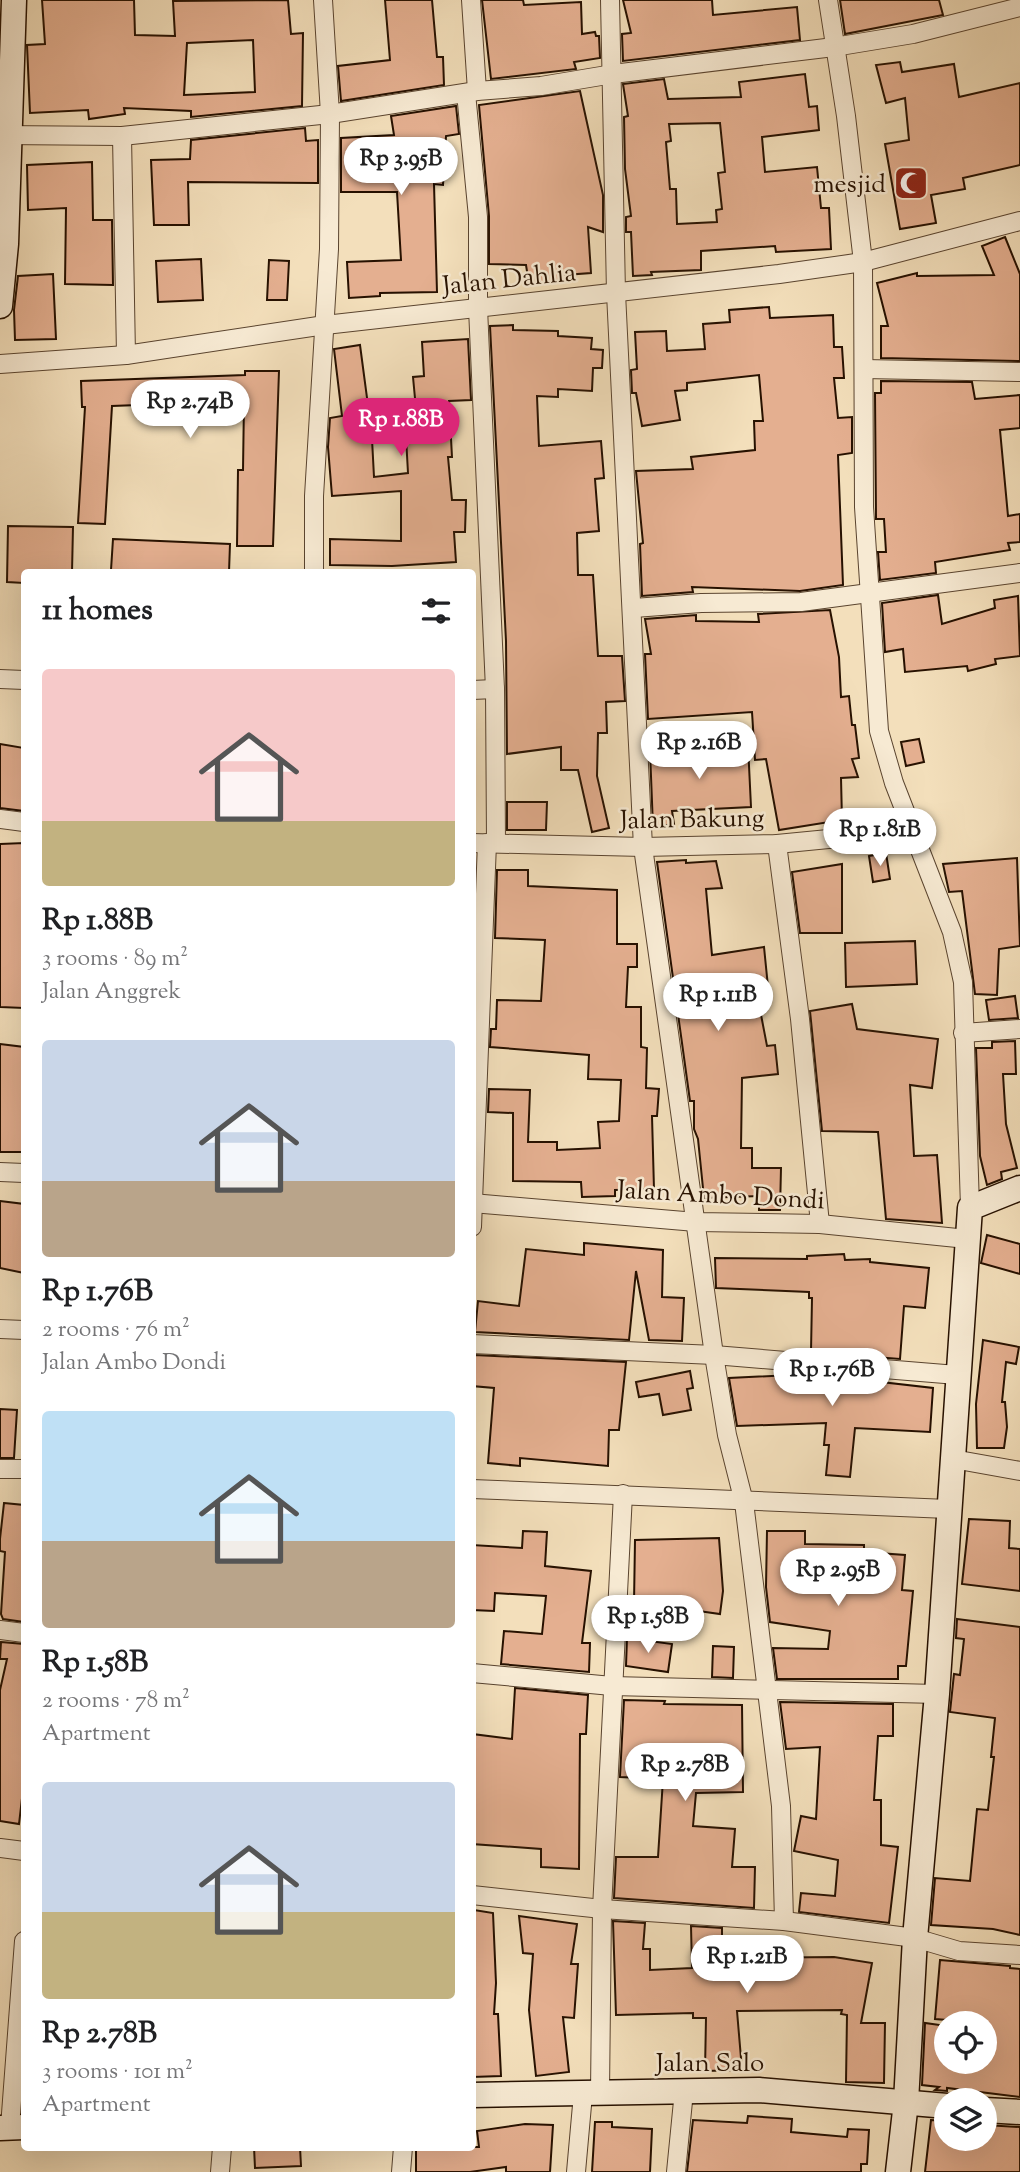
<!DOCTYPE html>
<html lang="en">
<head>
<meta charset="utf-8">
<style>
  :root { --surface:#fff; --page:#f6f6f6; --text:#202124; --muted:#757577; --accent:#db2777 }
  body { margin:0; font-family:"Sorts Mill Goudy",serif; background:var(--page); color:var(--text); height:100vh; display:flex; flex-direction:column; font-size:26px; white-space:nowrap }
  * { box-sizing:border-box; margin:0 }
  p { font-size:23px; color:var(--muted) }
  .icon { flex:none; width:38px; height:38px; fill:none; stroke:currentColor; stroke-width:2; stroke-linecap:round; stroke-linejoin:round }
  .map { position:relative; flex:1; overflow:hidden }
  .details { position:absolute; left:21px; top:569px; width:455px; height:1582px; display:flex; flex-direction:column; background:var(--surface); border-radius:7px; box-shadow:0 7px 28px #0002 }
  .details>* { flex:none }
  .controls { position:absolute; left:934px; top:2011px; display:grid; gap:14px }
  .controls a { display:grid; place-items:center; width:63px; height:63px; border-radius:50%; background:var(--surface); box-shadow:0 7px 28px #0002; font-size:35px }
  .price { position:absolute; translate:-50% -60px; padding:0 16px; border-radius:24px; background:#fff; color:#222; font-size:23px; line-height:46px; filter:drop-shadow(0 2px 4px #0008) }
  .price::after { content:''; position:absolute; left:50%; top:42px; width:21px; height:16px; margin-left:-10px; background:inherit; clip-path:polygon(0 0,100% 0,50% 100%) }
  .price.on { background:var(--accent); color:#fff }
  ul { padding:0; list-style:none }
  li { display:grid; align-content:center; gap:14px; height:371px; padding:0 21px }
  li span { display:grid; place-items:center; height:217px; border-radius:7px; color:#555 }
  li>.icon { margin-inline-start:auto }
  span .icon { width:126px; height:126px; fill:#fffc; stroke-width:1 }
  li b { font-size:30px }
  h2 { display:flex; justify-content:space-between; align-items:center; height:84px; padding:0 21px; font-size:30px }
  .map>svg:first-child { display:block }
  .building { fill:#e4af90; stroke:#271100; stroke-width:2; fill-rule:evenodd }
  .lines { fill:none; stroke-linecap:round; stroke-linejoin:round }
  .street-casing { stroke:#5a442f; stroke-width:20 }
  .secondary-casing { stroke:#271100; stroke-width:27 }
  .street { stroke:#f7ead3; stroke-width:18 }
  .secondary { stroke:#f7ead3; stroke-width:24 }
  .labels { text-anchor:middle; stroke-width:5; stroke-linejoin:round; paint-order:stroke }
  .poi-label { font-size:26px; fill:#271100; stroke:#f7ead3; text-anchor:end }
  .street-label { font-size:26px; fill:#271100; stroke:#f7ead3 }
</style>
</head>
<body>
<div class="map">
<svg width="1020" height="2172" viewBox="0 0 1020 2172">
  <rect width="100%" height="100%" fill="#f3dfbb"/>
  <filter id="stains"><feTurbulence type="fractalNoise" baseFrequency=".00286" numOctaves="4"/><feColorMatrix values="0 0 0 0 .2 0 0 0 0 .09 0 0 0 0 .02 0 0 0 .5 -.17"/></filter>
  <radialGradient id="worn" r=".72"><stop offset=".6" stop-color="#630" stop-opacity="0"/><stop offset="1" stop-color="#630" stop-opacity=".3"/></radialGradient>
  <g class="building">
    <path d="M42,0H134L135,35L175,36L173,1L288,0L291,34L303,33L302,106L191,117V111L124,108L125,114L89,119L88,110L30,113L27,45L45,44ZM253,40L255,92L184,95L187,43Z"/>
    <polygon points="385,0 432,0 437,57 443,57 444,85 341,101 338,66 390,60"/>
    <polygon points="482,0 523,0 524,5 581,2 582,34 595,32 596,36 599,36 600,58 574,62 576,69 491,79"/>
    <polygon points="623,0 712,0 713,15 797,7 800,40 623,61 622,34 631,33"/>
    <polygon points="840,0 939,0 943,15 845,34"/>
    <polygon points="900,62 902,72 954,64 959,97 1020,83 1020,165 963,178 965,189 931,195 936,223 900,229 885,144 909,140 905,98 886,103 876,65"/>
    <path d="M805,74L809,107L817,106L819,130L762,137L765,172L817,167L821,208H829L831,249L776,252L775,246L701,251V270L651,272L652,275L633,276L631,232H626V217L631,216L625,169L624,117L628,116L623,84L664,79L668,99L741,97L739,82ZM720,123L725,172L718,173L722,209L716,210L717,222L677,224L676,189H670L666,142L671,141L669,124Z"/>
    <polygon points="580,91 603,195 603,232 588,227 591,273 565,275 566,279 529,284 526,265 489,264 489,216 479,105"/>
    <polygon points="456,106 459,134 446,136 443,185 434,184 437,292 380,293 380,296 349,298 347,262 401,260 397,192 341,192 341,138 394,135 391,116"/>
    <polygon points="305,128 306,141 318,140 318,183 188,182 189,225 154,225 151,160 190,159 191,140"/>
    <polygon points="92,162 93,220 112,220 113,285 65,284 66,208 28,210 27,165"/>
    <polygon points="1005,237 1020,274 1020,361 881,358 881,326 888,326 877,283 917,273 917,276 994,275 982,246"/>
    <polygon points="201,259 203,300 158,302 156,261"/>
    <polygon points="269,260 289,261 287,300 267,300"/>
    <polygon points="53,274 56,339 15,340 14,310 18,276"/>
    <polygon points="769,307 770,318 833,315 834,347 842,347 844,378 834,378 838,418 852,417 852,453 838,455 843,585 800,591 692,587 693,592 642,596 640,544 643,543 636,471 693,469 691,457 755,450 754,421 763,421 759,375 687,383 687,390 675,391 680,420 642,426 636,393 632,393 631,370 637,369 635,332 666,331 667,351 705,349 703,324 730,322 729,310"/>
    <polygon points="513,325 513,330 558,331 558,336 592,338 591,349 603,350 602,368 593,368 592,391 558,389 558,397 537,396 539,446 601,441 604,478 595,479 599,531 577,533 578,575 593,575 598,656 622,656 625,701 606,702 607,733 598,733 597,776 609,828 592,832 578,770 561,770 561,747 507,754 506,641 490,326"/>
    <path d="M468,339L471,400L449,401L452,457H448L452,500H466L465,532H454L456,562L392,566L330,565V539L401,541V491L332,496L328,447L330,418L342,416L334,349L360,345L369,413L416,409L413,377L424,376L422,342ZM406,437L408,473L374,477L372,439Z"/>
    <polygon points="245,371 279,371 273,546 237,546 238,470 243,470 244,401 112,406 105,524 78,523 85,407 82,407 81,381 245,375"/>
    <polygon points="881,381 972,382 975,399 1020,395 1020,428 1000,430 1008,516 1020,514 1020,542 1008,543 1010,550 935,562 936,573 880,580 878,552 886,552 884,519 876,519 875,393 881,393"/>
    <polygon points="8,526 73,527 72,572 24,572 24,583 7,582"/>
    <polygon points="113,539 230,544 229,572 111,570"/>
    <polygon points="938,595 942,624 995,608 994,600 1018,596 1020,656 995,659 996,664 968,671 967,666 905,672 903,649 885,652 882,603"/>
    <polygon points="830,610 839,657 841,697 849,696 852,725 855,725 859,758 852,759 858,777 841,778 842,820 779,830 766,759 755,760 752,712 648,719 645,654 651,654 645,619 696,615 696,621 759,622 758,614"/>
    <polygon points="919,739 924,762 906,766 901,742"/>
    <polygon points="0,744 24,748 24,811 0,808"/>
    <polygon points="748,745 751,807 672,811 674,824 653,827 650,751"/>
    <polygon points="507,802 547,802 546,830 507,830"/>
    <polygon points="24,843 24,1008 0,1007 0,844"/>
    <polygon points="886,853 890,879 873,882 869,856"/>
    <polygon points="1017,858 1020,946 999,949 997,995 975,994 962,891 949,892 943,864"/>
    <polygon points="686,860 686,863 716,861 722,888 706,889 712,955 764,947 769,997 758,999 767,1046 775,1045 778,1074 742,1078 741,1148 752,1148 752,1168 781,1168 780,1210 759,1210 759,1196 704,1198 698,1139 694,1129 694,1101 690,1101 657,862"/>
    <polygon points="842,864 842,933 800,933 792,872"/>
    <polygon points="497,870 528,870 528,886 617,890 617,944 637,944 637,967 628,967 626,1007 641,1007 641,1047 647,1048 646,1088 659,1089 657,1116 652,1116 654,1189 615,1190 615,1196 582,1197 581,1182 513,1181 513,1113 488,1112 489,1089 530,1090 528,1142 557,1142 557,1150 600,1148 598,1122 619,1121 621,1080 588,1079 589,1055 490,1047 491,1029 496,1029 497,1000 541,1001 545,940 495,938"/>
    <polygon points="915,941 917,984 846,987 845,943"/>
    <polygon points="1015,996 1018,1018 989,1020 986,1000"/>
    <polygon points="852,1004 857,1029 938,1039 932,1088 910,1085 914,1156 937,1155 942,1223 886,1219 878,1132 822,1131 810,1011"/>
    <polygon points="1015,1041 1016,1074 1003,1074 1006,1124 1017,1168 1001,1172 1002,1179 987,1185 980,1156 976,1048 992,1048 992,1042"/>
    <polygon points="0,1044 24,1047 24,1152 0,1152"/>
    <polygon points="0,1201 24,1204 24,1273 0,1268"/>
    <polygon points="987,1235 1020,1244 1020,1274 981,1263"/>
    <polygon points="584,1243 663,1250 662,1297 684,1298 682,1341 649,1340 636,1271 629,1340 475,1332 478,1301 519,1306 526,1249 584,1255"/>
    <polygon points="844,1254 845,1260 870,1259 870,1262 929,1268 925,1308 904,1306 900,1359 811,1352 812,1298 809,1298 809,1292 716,1288 715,1258 807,1259 807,1256"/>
    <polygon points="983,1340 1019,1347 1016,1364 1006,1362 1002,1402 1005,1402 1007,1427 1004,1448 977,1448 976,1404"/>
    <polygon points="474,1355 626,1362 619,1430 609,1430 608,1466 520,1458 520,1466 488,1463 494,1388 472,1386"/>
    <polygon points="690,1371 693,1388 687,1389 691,1410 663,1415 659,1394 639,1397 636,1382"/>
    <polygon points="811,1374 933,1388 930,1432 855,1428 850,1477 826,1475 829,1445 824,1445 826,1423 737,1426 729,1378"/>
    <polygon points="0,1409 17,1410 14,1458 0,1458"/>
    <polygon points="4,1503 24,1505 24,1622 3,1619 1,1614 5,1552 0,1551 0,1539"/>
    <polygon points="969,1519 1010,1521 1009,1548 1020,1549 1020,1591 962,1584"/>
    <polygon points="523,1531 547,1532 545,1566 591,1571 582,1643 590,1643 589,1672 501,1664 504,1631 542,1634 546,1596 495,1593 494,1611 472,1610 472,1545 522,1548"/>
    <polygon points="767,1531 805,1531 805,1544 864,1545 864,1552 905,1555 902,1590 913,1591 906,1666 898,1666 898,1679 777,1679 773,1648 828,1649 830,1631 770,1622 766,1587"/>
    <polygon points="719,1538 723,1591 720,1614 684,1609 685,1603 634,1603 635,1540"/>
    <polygon points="957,1619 1020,1627 1020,1935 993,1929 931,1925 935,1878 970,1881 977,1809 988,1810 994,1757 991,1757 995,1718 950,1712 954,1674 960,1675 964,1639 956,1638"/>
    <polygon points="627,1638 672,1644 668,1672 626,1666"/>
    <polygon points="1,1642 24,1644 24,1781 19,1824 0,1821 0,1690 7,1659 0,1659"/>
    <polygon points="713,1646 734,1647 733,1678 712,1677"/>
    <polygon points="515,1688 588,1695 586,1734 580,1734 579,1869 541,1867 541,1849 472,1844 472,1734 512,1739"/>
    <polygon points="624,1700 665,1701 664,1704 742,1705 743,1792 696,1793 693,1826 735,1829 732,1867 755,1867 754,1908 614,1898 616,1857 658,1857 663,1779 620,1777"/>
    <polygon points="780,1702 893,1704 893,1736 878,1736 874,1800 881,1800 881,1845 898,1847 889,1923 799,1912 801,1893 835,1896 838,1860 794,1851 801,1816 816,1819 820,1747 786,1749"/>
    <polygon points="474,1910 493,1913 496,1983 494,2014 498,2014 501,2076 472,2077"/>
    <polygon points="519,1916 577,1924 571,1964 578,1964 574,2018 563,2017 569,2072 536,2076 529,2010 533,1954 523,1953"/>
    <polygon points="613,1921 645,1923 643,1949 650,1949 650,1970 692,1968 691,1926 722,1928 722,1958 834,1957 872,1963 861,2023 885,2023 884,2083 846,2082 847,2015 841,2014 842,2010 737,2011 742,2070 705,2071 706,2018 693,2018 693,2013 616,2015"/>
    <polygon points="940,1960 1010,1966 1010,1968 1020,1969 1020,2097 947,2088 947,2091 935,2090 939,2087 922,2085 925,2023 947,2026 947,2062 985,2062 985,2023 935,2019"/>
    <polygon points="748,2116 792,2119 791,2132 847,2137 848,2129 869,2130 867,2164 861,2164 861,2172 687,2172 693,2120 747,2123"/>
    <polygon points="931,2120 947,2121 947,2138 985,2138 985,2125 1020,2127 1020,2172 925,2172"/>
    <polygon points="595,2122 612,2122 612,2127 652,2129 650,2172 592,2172"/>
    <polygon points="525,2124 553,2125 550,2172 506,2172 506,2167 470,2172 416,2172 416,2147 479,2147 477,2131"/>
    <polygon points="254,2147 300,2147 301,2166 255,2168"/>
  </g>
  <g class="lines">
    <g class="street-casing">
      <g id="street">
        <polyline points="471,0 477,91"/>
        <polyline points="610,0 616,293 643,847 714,1355 727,1435 744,1502 781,1806 784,1921"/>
        <polyline points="828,0 846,116 863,262 864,507 879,731 894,783 952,932 963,982 970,1208"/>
        <polyline points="466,93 478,217 478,308 495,689 496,842"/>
        <polyline points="0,135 122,136 330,114 477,91 541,86 613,74 834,47 913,34 1020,7"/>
        <polyline points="122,136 126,355"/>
        <polyline points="0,364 126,355 325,325 779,274 863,262 1020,221"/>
        <polyline points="864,369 1020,372"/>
        <polyline points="314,572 314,496 329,249 330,114 323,0"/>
        <polyline points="634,608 701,603 801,602 1020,573"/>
        <polyline points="0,679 24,680"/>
        <polyline points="472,690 495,689"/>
        <polyline points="0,819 24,822"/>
        <polyline points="472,843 643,847 777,844 911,831"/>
        <polyline points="777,844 800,1019 820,1224"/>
        <polyline points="963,1033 1020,1029"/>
        <polyline points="0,1172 24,1173"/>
        <polyline points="472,1203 696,1222 820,1224 967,1239"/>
        <polyline points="472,1227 487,843"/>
        <polyline points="0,1329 24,1330"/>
        <polyline points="472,1344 714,1355 957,1375"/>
        <polyline points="953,1459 1020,1471"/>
        <polyline points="0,1469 24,1469"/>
        <polyline points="472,1489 948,1509"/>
        <polyline points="0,1630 24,1633"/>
        <polyline points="472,1673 612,1686 937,1694"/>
        <polyline points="0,1848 24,1851"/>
        <polyline points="472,1895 602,1909 784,1921 915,1938 959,1951 1020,1955"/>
        <polyline points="600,2093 602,1909 623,1494"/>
        <polyline points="10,2127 24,1941"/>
        <polyline points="220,2172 222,2147"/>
        <polyline points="401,2172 403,2147"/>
        <polyline points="576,2172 583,2094"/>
        <polyline points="676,2172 684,2091"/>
      </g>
    </g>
    <g class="secondary-casing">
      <g id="secondary">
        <polyline points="0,306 6,244 14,0"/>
        <polyline points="472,2095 759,2090 947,2106"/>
        <polyline points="985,2110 1020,2112"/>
        <polyline points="0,2128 24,2127"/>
        <polyline points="898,2172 906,2102 915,1938 937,1694 970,1208 1020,1188"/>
      </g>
    </g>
    <use href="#street" class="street"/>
    <use href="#secondary" class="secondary"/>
  </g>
  <defs>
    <g id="mosque-square" transform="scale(1.75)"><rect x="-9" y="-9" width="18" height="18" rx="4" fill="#8f2418" stroke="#f7ead3"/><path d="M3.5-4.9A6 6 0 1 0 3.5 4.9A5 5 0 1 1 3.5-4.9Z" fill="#fff"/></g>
  </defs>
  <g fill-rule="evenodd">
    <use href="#mosque-square" x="911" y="183"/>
  </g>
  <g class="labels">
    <g class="poi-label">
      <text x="886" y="192">mesjid</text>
    </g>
    <g class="street-label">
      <text transform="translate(509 278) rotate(-6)" y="9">Jalan Dahlia</text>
      <text transform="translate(692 818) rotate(-1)" y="9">Jalan Bakung</text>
      <text transform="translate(721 1194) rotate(3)" y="9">Jalan Ambo Dondi</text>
      <text x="710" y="2071">Jalan Salo</text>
    </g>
  </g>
  <rect width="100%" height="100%" filter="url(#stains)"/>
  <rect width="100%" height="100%" fill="url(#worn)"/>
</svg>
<div class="controls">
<a><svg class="icon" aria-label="locate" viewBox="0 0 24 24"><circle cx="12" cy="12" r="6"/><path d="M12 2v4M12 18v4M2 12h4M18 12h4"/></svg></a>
<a><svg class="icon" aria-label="layers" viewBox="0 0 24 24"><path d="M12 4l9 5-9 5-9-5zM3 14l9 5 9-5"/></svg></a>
</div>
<b class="price" style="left:401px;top:197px">Rp 3.95B</b>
<b class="price" style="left:190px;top:440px">Rp 2.74B</b>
<b class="price on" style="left:401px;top:458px">Rp 1.88B</b>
<b class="price" style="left:699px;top:781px">Rp 2.16B</b>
<b class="price" style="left:880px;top:868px">Rp 1.81B</b>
<b class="price" style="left:718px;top:1033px">Rp 1.11B</b>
<b class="price" style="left:832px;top:1408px">Rp 1.76B</b>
<b class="price" style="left:838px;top:1608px">Rp 2.95B</b>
<b class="price" style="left:648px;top:1655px">Rp 1.58B</b>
<b class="price" style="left:685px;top:1803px">Rp 2.78B</b>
<b class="price" style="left:747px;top:1995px">Rp 1.21B</b>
<section class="details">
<h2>11 homes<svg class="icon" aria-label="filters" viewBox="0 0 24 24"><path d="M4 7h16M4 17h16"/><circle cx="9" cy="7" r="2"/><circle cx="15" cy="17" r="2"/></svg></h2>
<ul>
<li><span style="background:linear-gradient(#f6c9c9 70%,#c2b280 0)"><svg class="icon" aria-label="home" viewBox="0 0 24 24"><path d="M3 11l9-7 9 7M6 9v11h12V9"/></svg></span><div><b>Rp 1.88B</b><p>3 rooms · 89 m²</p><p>Jalan Anggrek</p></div></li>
<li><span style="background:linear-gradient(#c9d6e8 65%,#b9a48a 0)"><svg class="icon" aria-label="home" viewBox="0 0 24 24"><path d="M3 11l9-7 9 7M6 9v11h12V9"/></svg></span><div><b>Rp 1.76B</b><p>2 rooms · 76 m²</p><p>Jalan Ambo Dondi</p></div></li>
<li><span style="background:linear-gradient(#bfe0f5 60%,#b9a48a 0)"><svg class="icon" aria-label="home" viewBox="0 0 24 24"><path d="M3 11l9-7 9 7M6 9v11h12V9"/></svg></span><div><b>Rp 1.58B</b><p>2 rooms · 78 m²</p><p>Apartment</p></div></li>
<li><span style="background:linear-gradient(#c9d6e8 60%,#c2b280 0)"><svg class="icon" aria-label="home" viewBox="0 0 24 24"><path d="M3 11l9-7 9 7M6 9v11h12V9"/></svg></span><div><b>Rp 2.78B</b><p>3 rooms · 101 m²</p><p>Apartment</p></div></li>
</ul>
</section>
</div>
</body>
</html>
